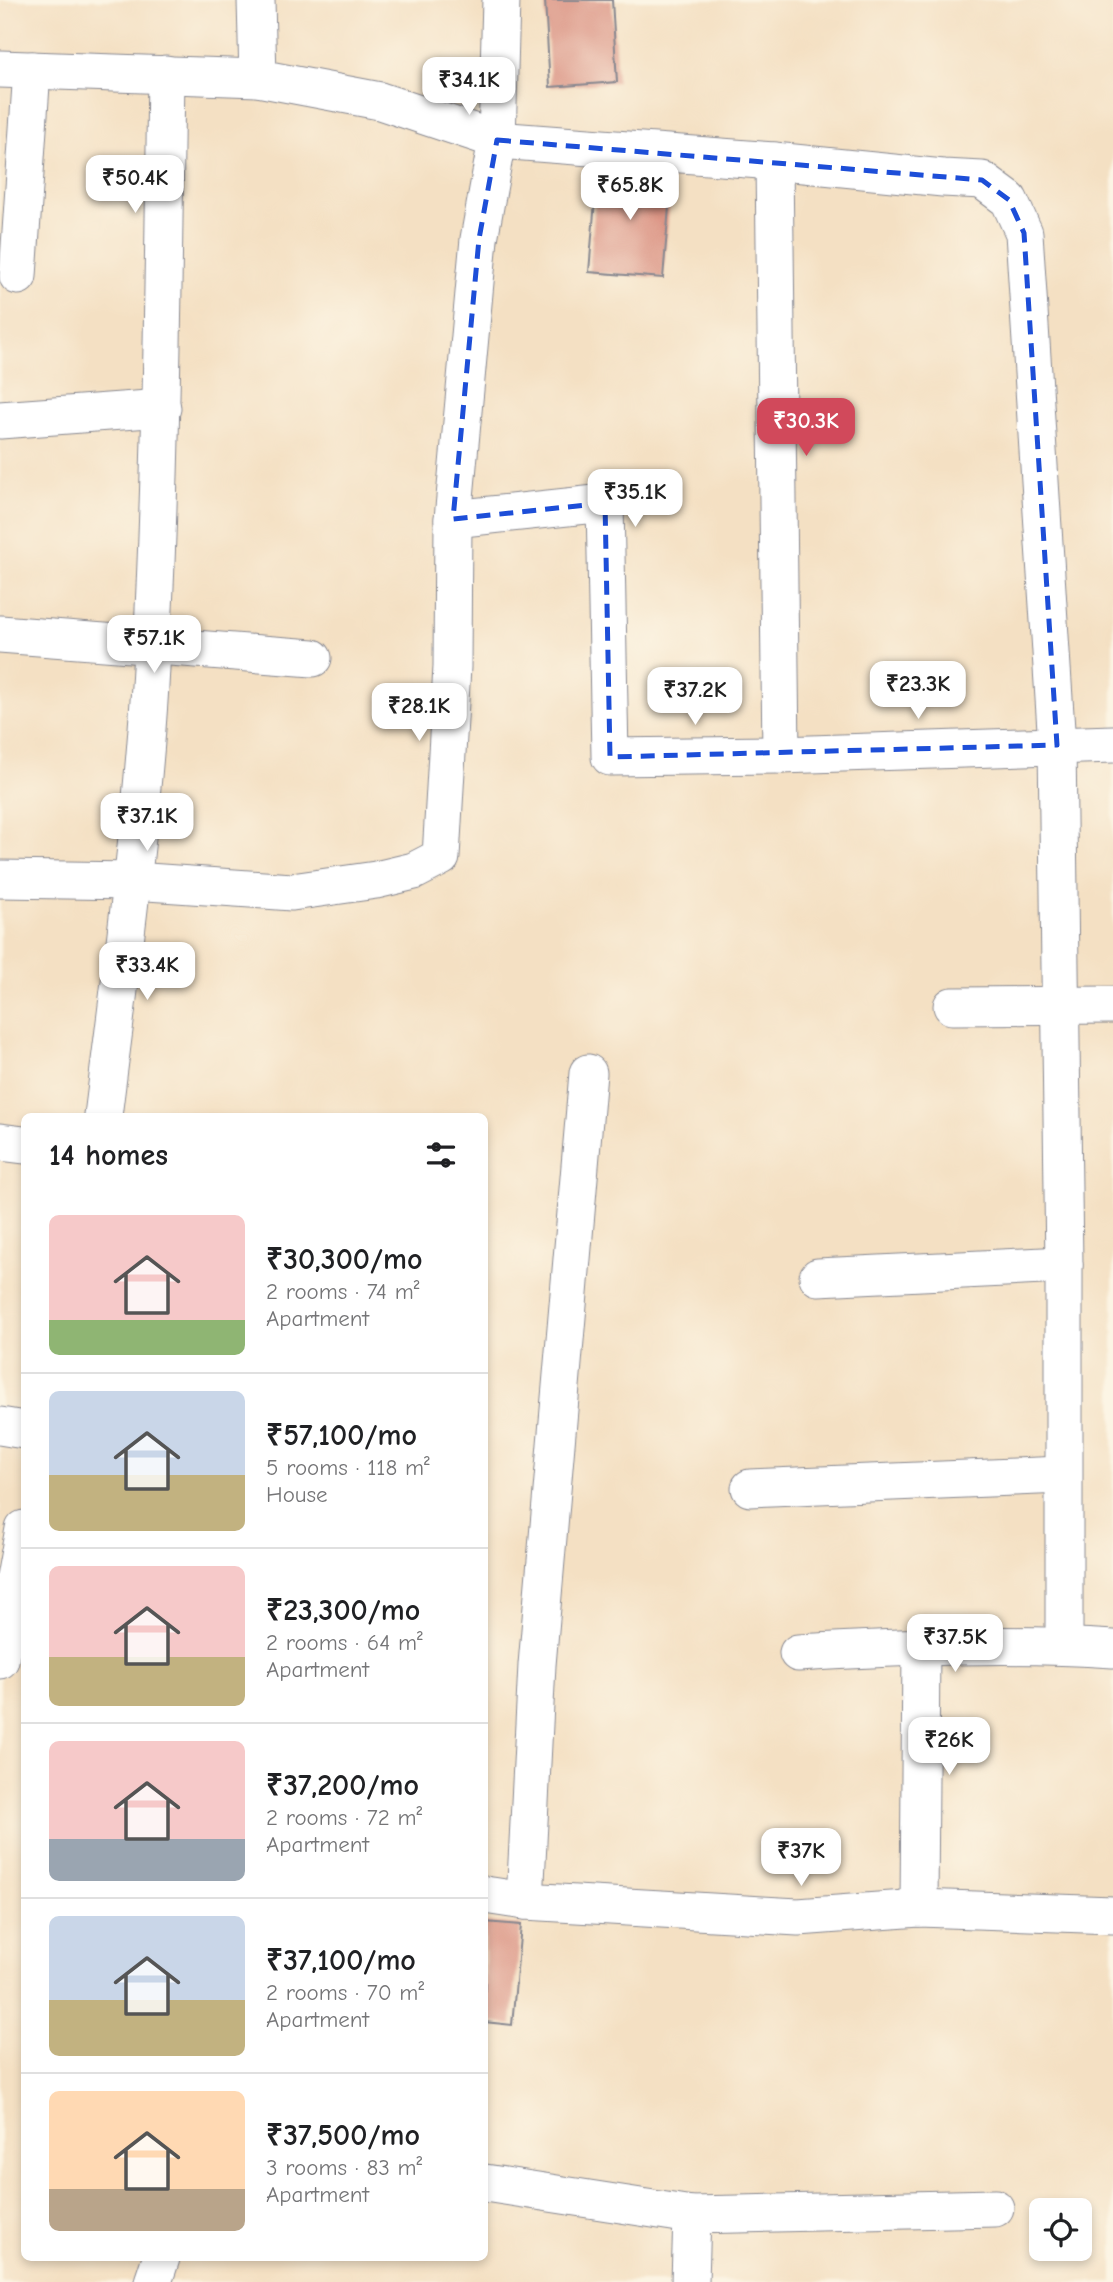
<!DOCTYPE html>
<html lang="en">
<head>
<meta charset="utf-8">
<style>
  :root { --surface:#fff; --page:#f6f6f6; --text:#202124; --muted:#757577; --line:#e0e0e0; --accent:#d1495b }
  body { margin:0; font-family:"Comic Neue",sans-serif; background:var(--page); color:var(--text); height:100vh; display:flex; flex-direction:column; font-size:26px; white-space:nowrap }
  * { box-sizing:border-box; margin:0 }
  p { font-size:23px; color:var(--muted) }
  .icon { flex:none; width:38px; height:38px; fill:none; stroke:currentColor; stroke-width:2; stroke-linecap:round; stroke-linejoin:round }
  .map { position:relative; flex:1; overflow:hidden }
  .sheet { position:absolute; left:21px; top:1113px; width:467px; height:1148px; display:flex; flex-direction:column; background:var(--surface); border-radius:10px; box-shadow:0 4px 10px #0003 }
  .sheet>* { flex:none }
  .buttons { position:absolute; left:1029px; top:2198px; display:grid; gap:14px }
  .buttons a { display:grid; place-items:center; width:63px; height:63px; border-radius:10px; background:var(--surface); box-shadow:0 4px 10px #0003; font-size:35px }
  .price { position:absolute; translate:-50% -60px; padding:0 16px; border-radius:14px; background:#fff; color:#222; font-size:23px; line-height:46px; filter:drop-shadow(0 2px 4px #0008) }
  .price::after { content:''; position:absolute; left:50%; top:42px; width:21px; height:16px; margin-left:-10px; background:inherit; clip-path:polygon(0 0,100% 0,50% 100%) }
  .price.on { background:var(--accent); color:#fff }
  ul { padding:0; list-style:none }
  li { display:flex; align-items:center; gap:21px; height:175px; padding:0 28px }
  li+li { border-top:2px solid var(--line) }
  li span { display:grid; place-items:center; flex:none; width:196px; height:140px; border-radius:10px; color:#555 }
  li>.icon { margin-inline-start:auto }
  span .icon { width:84px; height:84px; fill:#fffc; stroke-width:1 }
  li b { font-size:30px }
  h2 { display:flex; justify-content:space-between; align-items:center; height:84px; padding:0 28px; font-size:30px }
  .map>svg:first-child { display:block }
  .building { fill:#dc9585 }
  .lines { fill:none; stroke-linecap:round; stroke-linejoin:round }
  .street-casing { stroke:#888890; stroke-width:39 }
  .street { stroke:#fff; stroke-width:37 }
  .marked { fill:none; stroke:#1d4ed8; stroke-width:5; stroke-dasharray:14 9; stroke-linejoin:round }
</style>
</head>
<body>
<div class="map">
<svg width="1113" height="2282" viewBox="0 0 1113 2282">
  <rect width="100%" height="100%" fill="#fcf5e5"/>
  <filter id="ink" filterUnits="userSpaceOnUse"><feTurbulence type="fractalNoise" baseFrequency=".0143" numOctaves="2"/><feDisplacementMap in="SourceGraphic" scale="14" xChannelSelector="R" yChannelSelector="G"/><feConvolveMatrix kernelMatrix="1 2 1 2 8 2 1 2 1" color-interpolation-filters="sRGB"/></filter>
  <filter id="wash" filterUnits="userSpaceOnUse"><feTurbulence type="fractalNoise" baseFrequency=".00686" numOctaves="4" result="noise"/><feDisplacementMap in="SourceGraphic" scale="28" xChannelSelector="R" yChannelSelector="G"/><feGaussianBlur stdDeviation="1.57" result="paint"/><feColorMatrix in="noise" values="0 0 0 0 0 0 0 0 0 0 0 0 0 0 0 0 0 1.4 0 .05"/><feComposite in="paint" operator="in"/></filter>
  <g filter="url(#wash)">
    <rect width="100%" height="100%" fill="#f4e0c3"/>
    <g id="blocks">
      <g class="building">
        <polygon points="545,0 612,0 617,82 550,87"/>
        <polygon points="598,165 672,171 663,278 589,272"/>
        <polygon points="485,1922 521,1925 512,2025 485,2022"/>
      </g>
    </g>
  </g>
  <g filter="url(#ink)">
    <use href="#blocks" fill-opacity="0" stroke="#888890" stroke-width="2"/>
    <g class="lines">
      <g class="street-casing">
        <g id="street">
          <polyline points="256,0 258,78"/>
          <polyline points="0,69 258,78 380,101 497,140 774,161 943,178 982,180 1009,200 1024,233 1057,745 1064,1265 1064,1645"/>
          <polyline points="774,161 781,755"/>
          <polyline points="18,276 32,70"/>
          <polyline points="0,420 162,408"/>
          <polyline points="453,519 605,503 610,757 781,755 1113,744"/>
          <polyline points="0,634 313,658"/>
          <polyline points="0,879 133,881 292,892 376,880 414,871 441,857 452,667 453,519 479,239 497,140 501,0"/>
          <polyline points="952,1006 1113,1005"/>
          <path d="M103,1116C121,973 141,830 150,686C162,482 163,278 166,74"/>
          <polyline points="0,1142 24,1145"/>
          <polyline points="818,1277 1064,1265"/>
          <polyline points="0,1426 24,1430"/>
          <polyline points="750,1488 1063,1475"/>
          <path d="M798,1653C903,1647 1008,1642 1113,1649"/>
          <polyline points="0,1660 24,1529"/>
          <polyline points="485,1895 525,1901 798,1917 919,1908 1113,1915"/>
          <polyline points="525,1901 537,1665 588,1073"/>
          <polyline points="919,1908 921,1646"/>
          <polyline points="485,2183 692,2215 995,2208"/>
          <polyline points="153,2282 161,2258"/>
          <polyline points="690,2282 692,2215"/>
        </g>
      </g>
      <use href="#street" class="street"/>
    </g>
  </g>
  <path class="marked" d="M497,140L982,180L1009,200L1024,233L1057,745L610,757L605,503L453,519L479,239Z"/>
</svg>
<div class="buttons">
<a><svg class="icon" aria-label="locate" viewBox="0 0 24 24"><circle cx="12" cy="12" r="6"/><path d="M12 2v4M12 18v4M2 12h4M18 12h4"/></svg></a>
</div>
<b class="price" style="left:469px;top:117px">₹34.1K</b>
<b class="price" style="left:135px;top:215px">₹50.4K</b>
<b class="price" style="left:630px;top:222px">₹65.8K</b>
<b class="price on" style="left:806px;top:458px">₹30.3K</b>
<b class="price" style="left:635px;top:529px">₹35.1K</b>
<b class="price" style="left:154px;top:675px">₹57.1K</b>
<b class="price" style="left:918px;top:721px">₹23.3K</b>
<b class="price" style="left:695px;top:727px">₹37.2K</b>
<b class="price" style="left:419px;top:743px">₹28.1K</b>
<b class="price" style="left:147px;top:853px">₹37.1K</b>
<b class="price" style="left:147px;top:1002px">₹33.4K</b>
<b class="price" style="left:955px;top:1674px">₹37.5K</b>
<b class="price" style="left:949px;top:1777px">₹26K</b>
<b class="price" style="left:801px;top:1888px">₹37K</b>
<section class="sheet">
<h2>14 homes<svg class="icon" aria-label="filters" viewBox="0 0 24 24"><path d="M4 7h16M4 17h16"/><circle cx="9" cy="7" r="2"/><circle cx="15" cy="17" r="2"/></svg></h2>
<ul>
<li><span style="background:linear-gradient(#f6c9c9 75%,#8fb573 0)"><svg class="icon" aria-label="home" viewBox="0 0 24 24"><path d="M3 11l9-7 9 7M6 9v11h12V9"/></svg></span><div><b>₹30,300/mo</b><p>2 rooms · 74 m²</p><p>Apartment</p></div></li>
<li><span style="background:linear-gradient(#c9d6e8 60%,#c2b280 0)"><svg class="icon" aria-label="home" viewBox="0 0 24 24"><path d="M3 11l9-7 9 7M6 9v11h12V9"/></svg></span><div><b>₹57,100/mo</b><p>5 rooms · 118 m²</p><p>House</p></div></li>
<li><span style="background:linear-gradient(#f6c9c9 65%,#c2b280 0)"><svg class="icon" aria-label="home" viewBox="0 0 24 24"><path d="M3 11l9-7 9 7M6 9v11h12V9"/></svg></span><div><b>₹23,300/mo</b><p>2 rooms · 64 m²</p><p>Apartment</p></div></li>
<li><span style="background:linear-gradient(#f6c9c9 70%,#9aa5b1 0)"><svg class="icon" aria-label="home" viewBox="0 0 24 24"><path d="M3 11l9-7 9 7M6 9v11h12V9"/></svg></span><div><b>₹37,200/mo</b><p>2 rooms · 72 m²</p><p>Apartment</p></div></li>
<li><span style="background:linear-gradient(#c9d6e8 60%,#c2b280 0)"><svg class="icon" aria-label="home" viewBox="0 0 24 24"><path d="M3 11l9-7 9 7M6 9v11h12V9"/></svg></span><div><b>₹37,100/mo</b><p>2 rooms · 70 m²</p><p>Apartment</p></div></li>
<li><span style="background:linear-gradient(#ffd9b3 70%,#b9a48a 0)"><svg class="icon" aria-label="home" viewBox="0 0 24 24"><path d="M3 11l9-7 9 7M6 9v11h12V9"/></svg></span><div><b>₹37,500/mo</b><p>3 rooms · 83 m²</p><p>Apartment</p></div></li>
</ul>
</section>
</div>
</body>
</html>
